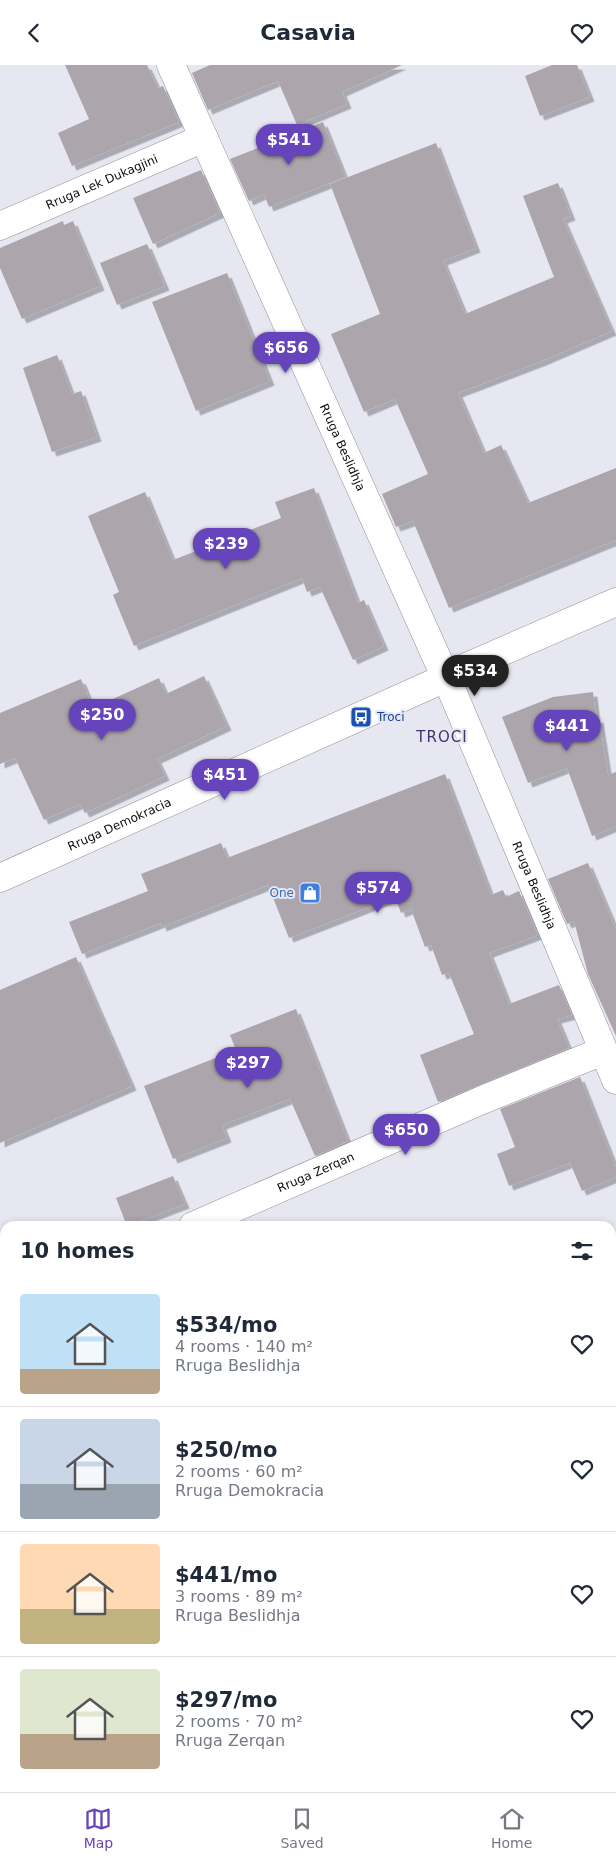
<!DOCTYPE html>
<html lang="en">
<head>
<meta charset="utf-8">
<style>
  :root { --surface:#fff; --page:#f2f2f3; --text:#1f2937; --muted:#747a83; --line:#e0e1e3; --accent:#6644bc }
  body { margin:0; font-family:"DejaVu Sans",sans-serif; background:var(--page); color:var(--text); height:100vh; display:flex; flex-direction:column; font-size:19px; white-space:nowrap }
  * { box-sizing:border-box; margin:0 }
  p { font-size:16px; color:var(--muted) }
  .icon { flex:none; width:28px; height:28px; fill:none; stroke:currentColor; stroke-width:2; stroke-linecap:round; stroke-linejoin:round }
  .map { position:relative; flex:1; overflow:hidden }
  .sheet { position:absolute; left:0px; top:1156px; width:616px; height:571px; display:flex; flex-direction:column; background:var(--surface); border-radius:15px 15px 0 0; box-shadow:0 2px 8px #0003 }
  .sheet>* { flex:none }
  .price { position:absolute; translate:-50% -42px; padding:0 11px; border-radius:18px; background:var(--accent); color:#fff; font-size:16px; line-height:32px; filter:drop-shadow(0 1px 2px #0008) }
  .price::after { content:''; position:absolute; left:50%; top:30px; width:15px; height:11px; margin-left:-8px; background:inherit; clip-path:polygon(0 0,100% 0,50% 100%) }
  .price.active { background:#222; color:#fff }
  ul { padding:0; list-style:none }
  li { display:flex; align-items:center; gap:15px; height:125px; padding:0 20px }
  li+li { border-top:1px solid var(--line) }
  li span { display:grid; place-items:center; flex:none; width:140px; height:100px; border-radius:5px; color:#555 }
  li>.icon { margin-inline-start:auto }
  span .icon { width:60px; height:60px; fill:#fffc; stroke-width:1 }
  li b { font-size:21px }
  h2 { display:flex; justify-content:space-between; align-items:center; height:60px; padding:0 20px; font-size:21px }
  header { display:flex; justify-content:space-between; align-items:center; height:65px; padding:0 20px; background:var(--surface); font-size:22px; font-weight:600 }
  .dock { display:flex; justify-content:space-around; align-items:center; height:70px; border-top:1px solid var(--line); background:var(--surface); font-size:14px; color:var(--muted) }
  .dock a { display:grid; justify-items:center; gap:2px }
  .dock .active { color:var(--accent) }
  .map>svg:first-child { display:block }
  .building { fill:#ada5ac; filter:url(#shadow) }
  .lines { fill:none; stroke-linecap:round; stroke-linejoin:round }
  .minor-casing { stroke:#91919a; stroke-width:29 }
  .major-casing { stroke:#91919a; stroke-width:29 }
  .minor { stroke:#fff; stroke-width:28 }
  .major { stroke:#fff; stroke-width:28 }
  .labels { text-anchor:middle; stroke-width:4; stroke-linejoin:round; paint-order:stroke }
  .street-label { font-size:12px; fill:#0c0c0f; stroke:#e7e7f1 }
  .transit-label { font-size:12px; fill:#164399; stroke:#e7e7f1; text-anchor:start }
  .shop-label { font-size:12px; fill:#366cbe; stroke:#e7e7f1; text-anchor:end }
  .quarter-label { font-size:15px; letter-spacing:1px; fill:#40326e; stroke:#e7e7f1 }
</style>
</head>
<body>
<header><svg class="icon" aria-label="back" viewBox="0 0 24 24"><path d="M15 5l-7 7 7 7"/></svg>Casavia<svg class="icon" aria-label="heart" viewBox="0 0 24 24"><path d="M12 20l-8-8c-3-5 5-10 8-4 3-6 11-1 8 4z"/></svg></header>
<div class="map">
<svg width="616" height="1727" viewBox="0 0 616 1727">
  <defs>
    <filter id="shadow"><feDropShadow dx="4.5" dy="4.5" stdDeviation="0" flood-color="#0004"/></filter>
  </defs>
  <rect width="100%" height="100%" fill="#e7e7f1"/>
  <g class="building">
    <polygon points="65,0 147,0 158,23 163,21 179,57 72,101 58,68 89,54"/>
    <polygon points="210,0 402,0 342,27 347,39 297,60 278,16 208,45 192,8"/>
    <polygon points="552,0 577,0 590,32 540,51 525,11"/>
    <polygon points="323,57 345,112 269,142 264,129 249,136 230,94"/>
    <polygon points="436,78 476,183 443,196 465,249 554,212 523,131 558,118 571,151 563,154 612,266 542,296 458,328 484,388 501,380 528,438 616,403 616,475 449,543 413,456 396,462 382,429 428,409 395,334 364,347 331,269 380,249 330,119"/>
    <polygon points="201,105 220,148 153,179 133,133"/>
    <polygon points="63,156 64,160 73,156 100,221 22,254 0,203 0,183"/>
    <polygon points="147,179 165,221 117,240 100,198"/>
    <polygon points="227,208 270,316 196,346 152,237"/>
    <polygon points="57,290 72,329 81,326 97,372 52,387 23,303"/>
    <polygon points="314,423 358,538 364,535 384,581 353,595 320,522 307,527 302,513 134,581 113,530 119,527 88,451 145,427 173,495 281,453 275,437"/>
    <polygon points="204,611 227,661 157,694 165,711 85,748 80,739 44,755 15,693 0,699 0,648 81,614 93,643 159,613 166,629"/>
    <polygon points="593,627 596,654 599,653 608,710 616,707 616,761 592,771 567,703 528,718 502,652 553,632"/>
    <polygon points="445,709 491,830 503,825 506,832 519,826 538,870 489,888 509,939 559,920 572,950 557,954 569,983 438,1037 420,990 474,969 449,908 442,910 431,880 425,882 411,844 401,848 395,832 289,873 268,820 162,862 161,858 82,889 69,857 148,826 141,809 221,778 227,793"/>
    <polygon points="588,798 616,864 616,971 588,909 574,856 567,859 548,814"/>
    <polygon points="76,892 132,1021 0,1078 0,925"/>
    <polygon points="296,944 348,1076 315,1091 290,1034 222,1060 227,1073 173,1094 144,1021 236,985 230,970"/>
    <polygon points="580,1012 616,1103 616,1112 582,1126 570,1098 509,1121 497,1089 515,1082 500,1044"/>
    <polygon points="173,1111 185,1139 127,1161 116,1133"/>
  </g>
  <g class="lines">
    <g class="minor-casing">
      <g id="minor">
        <path id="s1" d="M0,161L204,73"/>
        <path id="s2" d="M452,626L616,1015"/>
        <path id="s3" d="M193,1161L482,1035L603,986"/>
        <polyline points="0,1246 5,1244"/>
        <polyline points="611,1291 616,1289"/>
        <polyline points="0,1551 5,1548"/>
        <polyline points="611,1606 616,1604"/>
        <polyline points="310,1725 317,1722"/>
      </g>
    </g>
    <g class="major-casing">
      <g id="major">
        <path id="s4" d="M171,0L440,600"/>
        <polyline points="457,606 616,537"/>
        <path id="s5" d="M0,813L432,619"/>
      </g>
    </g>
    <use href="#minor" class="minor"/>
    <use href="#major" class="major"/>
  </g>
  <defs>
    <g id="bus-square" transform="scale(1.125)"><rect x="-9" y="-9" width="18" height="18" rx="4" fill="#1a4fb4" stroke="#e7e7f1"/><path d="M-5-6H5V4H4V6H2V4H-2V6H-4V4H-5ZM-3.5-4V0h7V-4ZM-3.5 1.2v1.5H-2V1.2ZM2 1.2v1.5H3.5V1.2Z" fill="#fff"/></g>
    <g id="shop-square" transform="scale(1.125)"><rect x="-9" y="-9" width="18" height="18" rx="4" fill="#3f7fe0" stroke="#e7e7f1"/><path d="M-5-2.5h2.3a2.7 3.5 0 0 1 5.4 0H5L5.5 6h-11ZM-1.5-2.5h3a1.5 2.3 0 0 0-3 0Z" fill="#fff"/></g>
  </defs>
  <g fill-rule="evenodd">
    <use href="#bus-square" x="361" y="652"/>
    <use href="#shop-square" x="310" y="828"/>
  </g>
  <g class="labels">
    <g class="street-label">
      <text dy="4" stroke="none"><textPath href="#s1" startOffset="111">Rruga Lek Dukagjini</textPath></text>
      <text dy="4" stroke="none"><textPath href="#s4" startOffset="419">Rruga Beslidhja</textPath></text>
      <text dy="4" stroke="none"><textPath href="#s5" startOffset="131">Rruga Demokracia</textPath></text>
      <text dy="4" stroke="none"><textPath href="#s2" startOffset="211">Rruga Beslidhja</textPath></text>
      <text dy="4" stroke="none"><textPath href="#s3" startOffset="134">Rruga Zerqan</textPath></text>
    </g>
    <g class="transit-label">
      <text x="377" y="656">Troci</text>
    </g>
    <g class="shop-label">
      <text x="294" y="832">One</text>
    </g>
    <g class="quarter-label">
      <text x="442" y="677">TROCI</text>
    </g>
  </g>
</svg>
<b class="price" style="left:289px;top:101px">$541</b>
<b class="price" style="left:286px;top:309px">$656</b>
<b class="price" style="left:226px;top:505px">$239</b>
<b class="price active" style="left:475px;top:632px">$534</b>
<b class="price" style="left:102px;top:676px">$250</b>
<b class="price" style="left:567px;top:687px">$441</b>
<b class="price" style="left:225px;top:736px">$451</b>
<b class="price" style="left:378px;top:849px">$574</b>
<b class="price" style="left:248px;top:1024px">$297</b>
<b class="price" style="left:406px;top:1091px">$650</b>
<section class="sheet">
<h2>10 homes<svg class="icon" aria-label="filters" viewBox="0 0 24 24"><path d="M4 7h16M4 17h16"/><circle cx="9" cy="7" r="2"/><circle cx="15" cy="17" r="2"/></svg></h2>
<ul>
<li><span style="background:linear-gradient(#bfe0f5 75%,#b9a48a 0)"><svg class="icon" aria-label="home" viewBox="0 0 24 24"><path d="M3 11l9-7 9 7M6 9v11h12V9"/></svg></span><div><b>$534/mo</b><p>4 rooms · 140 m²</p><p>Rruga Beslidhja</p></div><svg class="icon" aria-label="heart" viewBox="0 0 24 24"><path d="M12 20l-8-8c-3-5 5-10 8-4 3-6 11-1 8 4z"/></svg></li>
<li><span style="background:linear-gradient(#c9d6e8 65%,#9aa5b1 0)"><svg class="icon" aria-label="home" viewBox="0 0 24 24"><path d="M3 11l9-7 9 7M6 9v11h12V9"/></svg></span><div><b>$250/mo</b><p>2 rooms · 60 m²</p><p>Rruga Demokracia</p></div><svg class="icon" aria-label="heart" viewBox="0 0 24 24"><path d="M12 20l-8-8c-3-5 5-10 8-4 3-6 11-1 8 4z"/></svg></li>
<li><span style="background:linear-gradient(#ffd9b3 65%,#c2b280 0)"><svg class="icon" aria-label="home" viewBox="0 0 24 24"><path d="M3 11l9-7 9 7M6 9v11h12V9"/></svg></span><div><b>$441/mo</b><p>3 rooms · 89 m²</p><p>Rruga Beslidhja</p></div><svg class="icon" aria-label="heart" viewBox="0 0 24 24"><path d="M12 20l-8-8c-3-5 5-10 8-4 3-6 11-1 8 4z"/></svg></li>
<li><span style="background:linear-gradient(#dfe7d0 65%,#b9a48a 0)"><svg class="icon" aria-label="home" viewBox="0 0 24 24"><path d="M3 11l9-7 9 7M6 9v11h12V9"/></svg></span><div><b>$297/mo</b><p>2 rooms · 70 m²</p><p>Rruga Zerqan</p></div><svg class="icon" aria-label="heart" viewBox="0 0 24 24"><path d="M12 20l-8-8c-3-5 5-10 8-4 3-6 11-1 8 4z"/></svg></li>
</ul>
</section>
</div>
<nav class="dock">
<a class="active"><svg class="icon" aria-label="map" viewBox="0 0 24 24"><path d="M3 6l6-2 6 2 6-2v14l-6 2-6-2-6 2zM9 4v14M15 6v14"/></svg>Map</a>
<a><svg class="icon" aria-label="saved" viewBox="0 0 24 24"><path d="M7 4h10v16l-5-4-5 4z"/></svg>Saved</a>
<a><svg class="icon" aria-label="home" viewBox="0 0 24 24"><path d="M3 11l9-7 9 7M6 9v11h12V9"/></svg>Home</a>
</nav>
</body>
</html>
